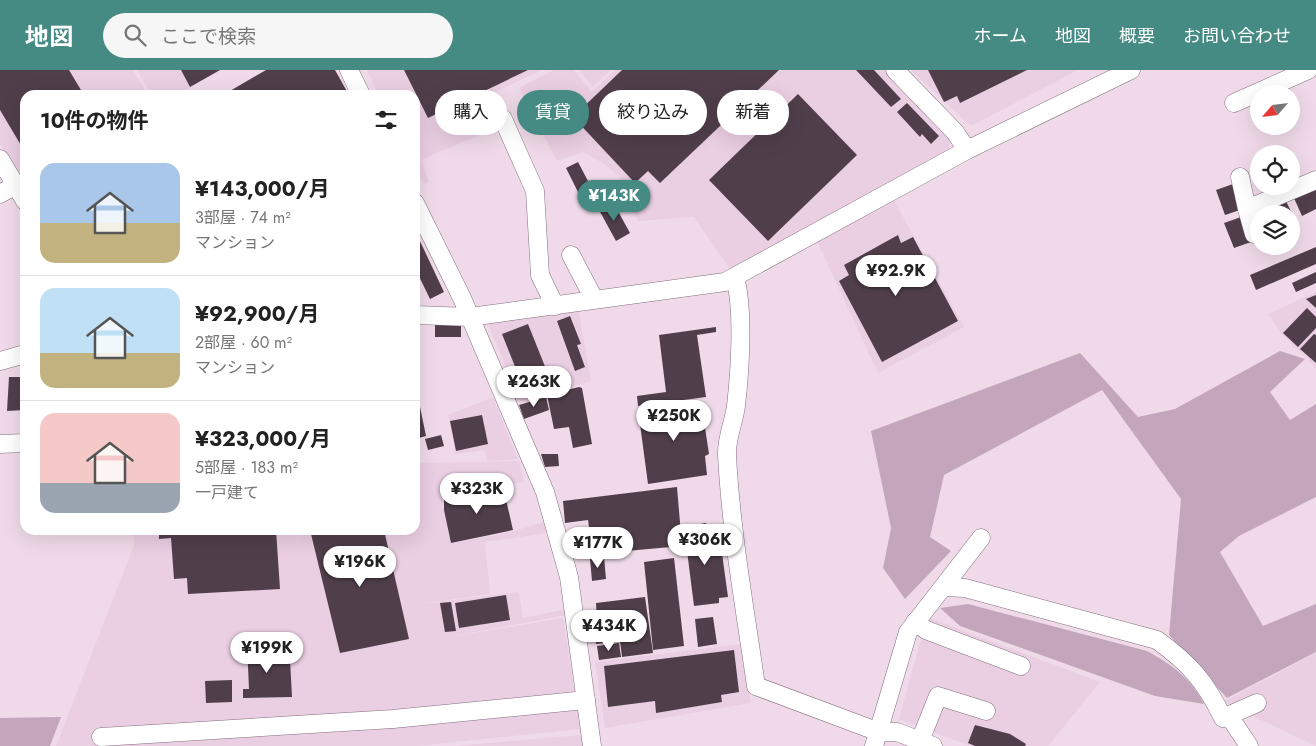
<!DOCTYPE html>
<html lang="ja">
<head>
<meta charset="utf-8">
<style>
  :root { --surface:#fff; --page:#f6f6f6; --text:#222; --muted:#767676; --line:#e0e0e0; --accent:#458b84 }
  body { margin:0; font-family:Jost,"Noto Sans JP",sans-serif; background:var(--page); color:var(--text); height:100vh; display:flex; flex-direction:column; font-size:19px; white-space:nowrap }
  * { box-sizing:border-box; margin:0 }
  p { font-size:16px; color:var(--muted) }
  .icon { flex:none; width:28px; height:28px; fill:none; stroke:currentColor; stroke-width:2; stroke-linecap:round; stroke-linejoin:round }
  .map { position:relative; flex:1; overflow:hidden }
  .side { position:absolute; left:20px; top:20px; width:400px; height:445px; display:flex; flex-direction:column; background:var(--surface); border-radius:15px; box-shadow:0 5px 20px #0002 }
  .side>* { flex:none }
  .hud { position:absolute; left:435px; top:20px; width:475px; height:45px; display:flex; gap:10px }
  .needle { width:32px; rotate:242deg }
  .controls { position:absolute; left:1250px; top:15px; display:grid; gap:10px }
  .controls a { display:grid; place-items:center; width:50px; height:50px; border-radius:50%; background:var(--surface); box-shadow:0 5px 20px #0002; font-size:25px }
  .price { position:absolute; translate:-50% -42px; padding:0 11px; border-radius:18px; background:#fff; color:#222; font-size:16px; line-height:32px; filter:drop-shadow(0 1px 2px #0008) }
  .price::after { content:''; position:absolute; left:50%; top:30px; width:15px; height:11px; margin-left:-8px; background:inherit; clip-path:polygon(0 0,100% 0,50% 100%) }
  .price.active { background:var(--accent); color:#fff }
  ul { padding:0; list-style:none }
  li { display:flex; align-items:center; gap:15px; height:125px; padding:0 20px }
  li+li { border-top:1px solid var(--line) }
  li span { display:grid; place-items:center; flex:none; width:140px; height:100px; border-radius:15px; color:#555 }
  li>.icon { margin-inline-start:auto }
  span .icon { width:60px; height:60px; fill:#fffc; stroke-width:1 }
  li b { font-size:21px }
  h2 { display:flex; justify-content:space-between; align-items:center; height:60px; padding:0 20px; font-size:21px }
  .pill { padding:0 18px; border-radius:22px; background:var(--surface); box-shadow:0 5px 20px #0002; font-size:18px; line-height:45px }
  .pill.active { background:var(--accent); color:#fff }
  header { display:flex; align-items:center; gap:30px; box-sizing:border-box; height:70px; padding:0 25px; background:var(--accent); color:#fff }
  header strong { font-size:24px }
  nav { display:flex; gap:28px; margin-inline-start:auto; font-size:18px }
  .search { width:350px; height:45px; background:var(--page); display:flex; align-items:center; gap:12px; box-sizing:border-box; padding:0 18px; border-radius:28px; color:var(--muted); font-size:19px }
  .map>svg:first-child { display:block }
  .built { fill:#eacee2 }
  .green { fill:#c3a6bb }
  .building { fill:#503f4b }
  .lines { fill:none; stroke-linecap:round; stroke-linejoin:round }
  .minor-casing { stroke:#826f7c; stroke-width:19 }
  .minor { stroke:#fff; stroke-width:18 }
</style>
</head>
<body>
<header>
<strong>地図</strong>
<div class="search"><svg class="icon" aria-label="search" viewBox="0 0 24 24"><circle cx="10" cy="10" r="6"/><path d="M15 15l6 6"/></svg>ここで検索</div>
<nav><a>ホーム</a><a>地図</a><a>概要</a><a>お問い合わせ</a></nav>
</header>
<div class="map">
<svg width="1316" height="676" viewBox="0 0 1316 676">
  <rect width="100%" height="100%" fill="#f0dae9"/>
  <g class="built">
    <polygon points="0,0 133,0 148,25 25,25 25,117 0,74"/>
    <polygon points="137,0 221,0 177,25 152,25"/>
    <polygon points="367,0 542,0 467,35 479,65 421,90 429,112 424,114 415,96 415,25 379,25"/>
    <polygon points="554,0 574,0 592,22 615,0 889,0 950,63 949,80 730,199 694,147 638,151 620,107 603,93 583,82 557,91 519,18"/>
    <polygon points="579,0 611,0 593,17"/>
    <polygon points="911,0 1078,0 971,56"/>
    <polygon points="892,127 964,257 878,303 817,171"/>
    <polygon points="1316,222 1316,298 1282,264 1268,244"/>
    <polygon points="578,237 591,311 520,332 487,251"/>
    <polygon points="493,327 518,389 488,391 484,380 456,384 448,345"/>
    <polygon points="519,391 524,412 441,426 451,473 507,463 544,452 547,463 485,472 490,524 406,536 519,522 523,548 566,539 567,545 431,570 563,548 580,659 416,676 56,676 134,475 134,460 295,460 301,480 296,460 415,460 415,393"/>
    <polygon points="927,547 1100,612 1048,676 970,676 899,649"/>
    <polygon points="741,574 751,633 605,658 595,592"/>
    <polygon points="1316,583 1316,676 1223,632"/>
    <polygon points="581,665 583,676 454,676"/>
  </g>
  <g class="green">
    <polygon points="1280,281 1305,289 1270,322 1290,350 1316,334 1316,427 1239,466 1220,482 1263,556 1316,534 1316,582 1227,628 1169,565 1181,429 1102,320 944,405 930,467 951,481 905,529 883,498 891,458 871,361 1080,283 1138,347 1175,339"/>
    <path d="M968,534L1147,581C1172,595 1191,608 1204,634L1155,626L960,556L940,538Z"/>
    <polygon points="61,647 50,676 0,676 0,648"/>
  </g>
  <g class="building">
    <polygon points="0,0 69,0 84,25 25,25 25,82 0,40"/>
    <polygon points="181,0 220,0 190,17"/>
    <polygon points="266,0 335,0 349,25 223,25"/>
    <polygon points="404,0 528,0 428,48"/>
    <polygon points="622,0 779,0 660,113 648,101 635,113 573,47"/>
    <polygon points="856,0 874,0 901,29 891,37"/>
    <polygon points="928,0 1027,0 960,33 957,26 944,32"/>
    <polygon points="798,24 857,85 768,171 709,110"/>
    <polygon points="907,33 939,66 931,74 922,64 920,67 897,42"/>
    <polygon points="578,92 598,130 585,136 566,98"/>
    <polygon points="1233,114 1243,139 1225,145 1216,120"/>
    <polygon points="1316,118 1316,139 1302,146 1294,128"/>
    <polygon points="1286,131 1295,150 1291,151 1291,144 1267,144 1266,141"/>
    <polygon points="613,132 630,163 616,171 599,140"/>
    <polygon points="1241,147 1251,172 1234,178 1224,153"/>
    <polygon points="898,165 901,173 913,167 958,251 882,292 839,211 849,205 844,195"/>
    <polygon points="418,167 444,222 430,229 415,198 415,168"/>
    <polygon points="1316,177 1316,194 1256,220 1250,205"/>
    <polygon points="1316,202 1316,213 1296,222 1292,213"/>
    <polygon points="1316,225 1316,238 1306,229"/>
    <polygon points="1307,238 1316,247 1316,258 1298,277 1283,263"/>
    <polygon points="570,246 581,274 577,275 585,297 575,301 557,251"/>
    <polygon points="528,254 552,314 526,324 502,264"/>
    <rect x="435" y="255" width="26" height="12"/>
    <polygon points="716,257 716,262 697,265 706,327 638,336 637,326 666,322 659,265"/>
    <polygon points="1314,264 1316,265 1316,293 1300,279"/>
    <polygon points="9,307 25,307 25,340 7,341"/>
    <polygon points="579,317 582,318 592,374 573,378 569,357 554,359 547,325"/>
    <polygon points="546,327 549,340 524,349 519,335"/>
    <polygon points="701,331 709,384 705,386 707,405 648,414 638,339"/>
    <polygon points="419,332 426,366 415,369 415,333"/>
    <polygon points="482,345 488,374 456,381 450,351"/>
    <polygon points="441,365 444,376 428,380 425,369"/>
    <polygon points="541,384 558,384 559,396 545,397"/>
    <polygon points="677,417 682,476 593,484 588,450 565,453 563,431"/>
    <polygon points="498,418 498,423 504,421 513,460 451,473 444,440 444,428"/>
    <polygon points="706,453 709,469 714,468 715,477 721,476 728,527 719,528 719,533 694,536 684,457"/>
    <polygon points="159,460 276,460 280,519 188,524 187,508 174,509 171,468 159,469"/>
    <polygon points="310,460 384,460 409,569 340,583"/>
    <polygon points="604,487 606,509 592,511 590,489"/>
    <polygon points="674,488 684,576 653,580 644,492"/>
    <polygon points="506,525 510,550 459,558 455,533"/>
    <polygon points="645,527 653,583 622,587 620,571 596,574 595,562 605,560 604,552 597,553 596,533"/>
    <polygon points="451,532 456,561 445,562 440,533"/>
    <polygon points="713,547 717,574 698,577 695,549"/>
    <polygon points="619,573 621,587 599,590 597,576"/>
    <polygon points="247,574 274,574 274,589 290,589 292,627 243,628 243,619 249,619"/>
    <polygon points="734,580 739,622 721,625 722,632 656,643 655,631 608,637 604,596"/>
    <polygon points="232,610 232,632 206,633 205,611"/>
    <polygon points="975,655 1010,664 1026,674 1025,676 975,676 968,673"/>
  </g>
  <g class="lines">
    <g class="minor-casing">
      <g id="minor">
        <polyline points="349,0 361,25"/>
        <polyline points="895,0 955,62 967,80"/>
        <polyline points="1234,33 1308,0"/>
        <polyline points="503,49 535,121 540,205 555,236"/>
        <polyline points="0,89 25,131"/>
        <polyline points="1240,107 1247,139"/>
        <polyline points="0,124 16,115"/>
        <polyline points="415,133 462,228 545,422 569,507 592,676"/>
        <polyline points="1254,164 1247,139 1316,110"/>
        <polyline points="571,185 594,229"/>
        <path d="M735,207C744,241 740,301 736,336C734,352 726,369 727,385C731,462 745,539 756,616L879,662H897L933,676"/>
        <polyline points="415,245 470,247 725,212 967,80 1131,0"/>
        <polyline points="0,291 25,284"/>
        <polyline points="0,374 25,373"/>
        <polyline points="943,517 981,468"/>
        <polyline points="915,552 926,560 1021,596"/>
        <polyline points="1229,646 1249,676"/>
        <polyline points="101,667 393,649 586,630"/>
        <polyline points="920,671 938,626 986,641"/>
        <path d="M874,676L908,562L943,517L965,518L1157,570C1190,594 1205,611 1223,648L1257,633"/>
      </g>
    </g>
    <use href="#minor" class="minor"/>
  </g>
</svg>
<div class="controls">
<a><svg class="needle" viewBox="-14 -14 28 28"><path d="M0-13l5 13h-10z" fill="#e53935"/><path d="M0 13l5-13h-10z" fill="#767676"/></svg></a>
<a><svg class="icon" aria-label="locate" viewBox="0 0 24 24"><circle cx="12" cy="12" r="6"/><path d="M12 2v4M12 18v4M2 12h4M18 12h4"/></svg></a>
<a><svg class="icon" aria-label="layers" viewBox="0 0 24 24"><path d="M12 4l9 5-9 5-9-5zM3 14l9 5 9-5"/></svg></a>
</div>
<b class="price active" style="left:614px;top:152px">¥143K</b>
<b class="price" style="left:896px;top:227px">¥92.9K</b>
<b class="price" style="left:534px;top:338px">¥263K</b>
<b class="price" style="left:674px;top:372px">¥250K</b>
<b class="price" style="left:477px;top:445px">¥323K</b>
<b class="price" style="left:705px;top:496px">¥306K</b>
<b class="price" style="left:598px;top:499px">¥177K</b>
<b class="price" style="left:360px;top:518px">¥196K</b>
<b class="price" style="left:609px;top:582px">¥434K</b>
<b class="price" style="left:267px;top:604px">¥199K</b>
<div class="hud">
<a class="pill">購入</a>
<a class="pill active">賃貸</a>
<a class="pill">絞り込み</a>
<a class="pill">新着</a>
</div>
<section class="side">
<h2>10件の物件<svg class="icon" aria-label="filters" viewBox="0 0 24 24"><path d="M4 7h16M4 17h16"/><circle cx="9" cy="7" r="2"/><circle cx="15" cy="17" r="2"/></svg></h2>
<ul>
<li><span style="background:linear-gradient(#a9c7e8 60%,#c2b280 0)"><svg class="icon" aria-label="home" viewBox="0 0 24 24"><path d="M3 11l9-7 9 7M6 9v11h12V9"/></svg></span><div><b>¥143,000/月</b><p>3部屋 · 74 m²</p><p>マンション</p></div></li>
<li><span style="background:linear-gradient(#bfe0f5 65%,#c2b280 0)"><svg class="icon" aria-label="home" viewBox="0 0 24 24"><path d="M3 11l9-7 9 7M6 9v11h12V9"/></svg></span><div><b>¥92,900/月</b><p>2部屋 · 60 m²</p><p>マンション</p></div></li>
<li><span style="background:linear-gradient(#f6c9c9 70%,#9aa5b1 0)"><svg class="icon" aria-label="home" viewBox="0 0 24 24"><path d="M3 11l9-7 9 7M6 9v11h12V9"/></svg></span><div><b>¥323,000/月</b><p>5部屋 · 183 m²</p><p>一戸建て</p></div></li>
</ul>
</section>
</div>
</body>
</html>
